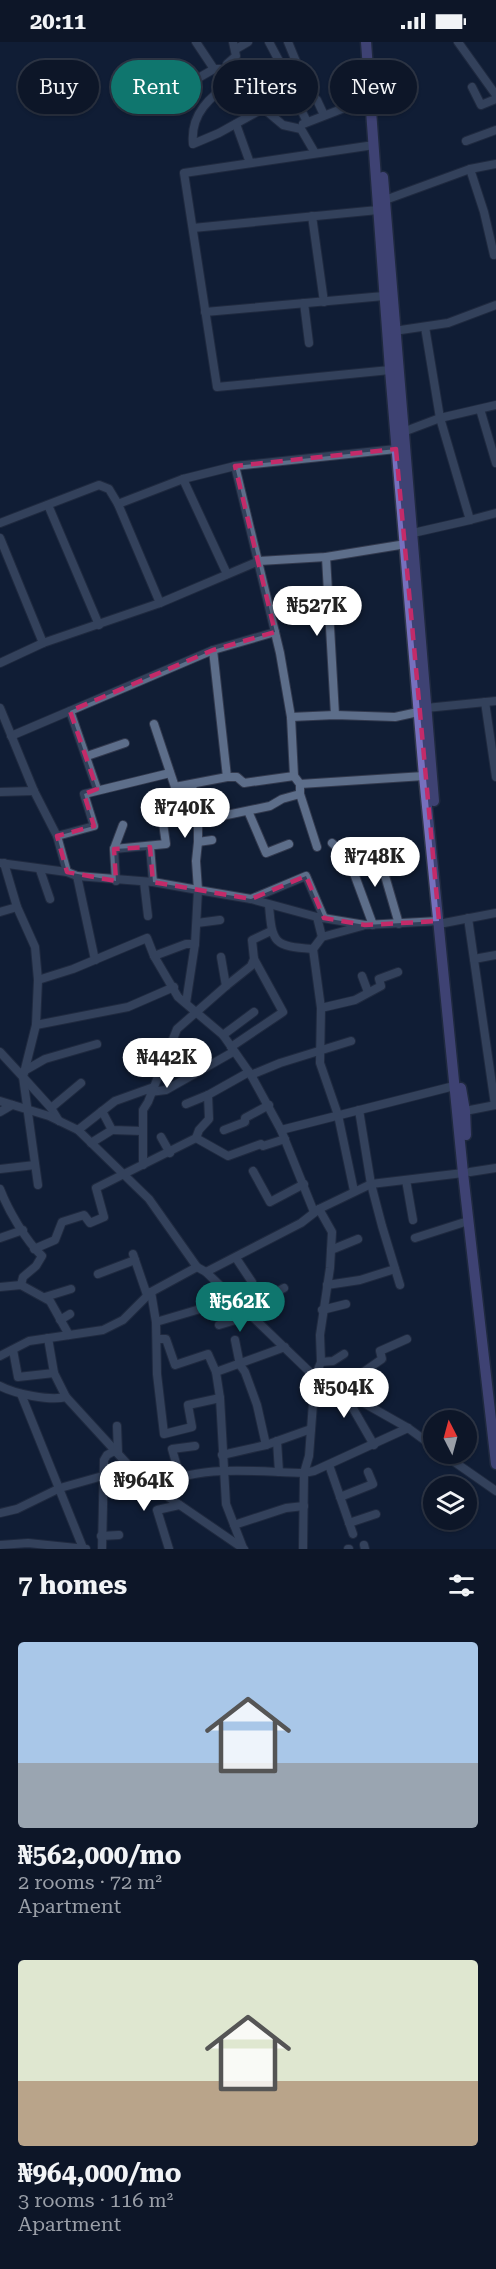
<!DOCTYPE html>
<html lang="en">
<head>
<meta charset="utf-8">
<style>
  :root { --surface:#0d1628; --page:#1b2334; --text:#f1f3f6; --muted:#9a9fa8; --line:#2d3545; --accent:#0f766e }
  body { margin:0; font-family:"Roboto Serif",serif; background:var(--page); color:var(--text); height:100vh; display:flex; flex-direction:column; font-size:22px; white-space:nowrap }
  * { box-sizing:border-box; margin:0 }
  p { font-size:20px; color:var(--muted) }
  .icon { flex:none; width:33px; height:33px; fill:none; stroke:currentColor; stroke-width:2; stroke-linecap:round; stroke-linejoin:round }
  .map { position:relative; height:1507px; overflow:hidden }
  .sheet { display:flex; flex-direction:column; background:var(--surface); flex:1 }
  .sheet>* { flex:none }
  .banner { position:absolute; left:18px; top:18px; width:460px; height:54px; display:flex; gap:12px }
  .needle { width:39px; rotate:354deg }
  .fabs { position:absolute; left:423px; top:1368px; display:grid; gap:12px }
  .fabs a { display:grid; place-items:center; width:54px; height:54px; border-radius:50%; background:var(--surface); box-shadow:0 2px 4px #0004,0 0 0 2px var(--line); font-size:30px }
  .price { position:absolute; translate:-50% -51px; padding:0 14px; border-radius:21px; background:#fff; color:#222; font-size:20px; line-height:39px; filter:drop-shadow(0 2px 3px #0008) }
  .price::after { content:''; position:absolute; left:50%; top:36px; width:18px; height:14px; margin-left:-9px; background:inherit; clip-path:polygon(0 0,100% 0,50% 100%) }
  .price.active { background:var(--accent); color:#fff }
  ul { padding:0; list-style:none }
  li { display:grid; align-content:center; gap:12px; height:318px; padding:0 18px }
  li span { display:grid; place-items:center; height:186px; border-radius:6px; color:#555 }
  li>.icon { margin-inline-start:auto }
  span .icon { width:108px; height:108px; fill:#fffc; stroke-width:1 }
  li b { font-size:26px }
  h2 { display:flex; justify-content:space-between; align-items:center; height:72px; padding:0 18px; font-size:26px }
  .chip { padding:0 21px; border-radius:27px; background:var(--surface); box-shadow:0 2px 4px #0004,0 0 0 2px var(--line); font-size:21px; line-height:54px }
  .chip.active { background:var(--accent); color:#fff }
  .status { display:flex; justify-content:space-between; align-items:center; height:42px; padding:0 30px; background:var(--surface); direction:ltr }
  .status svg { height:16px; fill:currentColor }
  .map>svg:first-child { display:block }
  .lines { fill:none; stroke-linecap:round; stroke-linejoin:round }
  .minor-casing { stroke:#32394d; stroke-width:10 }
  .major-casing { stroke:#32394d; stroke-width:13 }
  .minor { stroke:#5d6e8a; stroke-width:8 }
  .major { stroke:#7770be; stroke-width:10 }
  .marked { fill:none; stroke:#c32b69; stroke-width:4.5; stroke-dasharray:12 8; stroke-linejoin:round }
</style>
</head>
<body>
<div class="status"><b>20:11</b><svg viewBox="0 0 49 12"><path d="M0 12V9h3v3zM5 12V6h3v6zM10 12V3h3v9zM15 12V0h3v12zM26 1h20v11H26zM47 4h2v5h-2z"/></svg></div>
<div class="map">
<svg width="496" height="1507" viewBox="0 0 496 1507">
  <rect width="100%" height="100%" fill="#111e35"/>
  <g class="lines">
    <g class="minor-casing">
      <g id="minor">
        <polyline points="196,0 214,27 221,27 237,44 283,83 301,87 315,111"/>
        <polyline points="269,0 285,30 284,32 307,80"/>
        <polyline points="288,0 309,51 317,58 324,73"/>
        <polyline points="458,0 496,53"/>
        <polyline points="236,7 248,0"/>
        <polyline points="231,20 258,45 284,32"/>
        <polyline points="227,22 236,14 233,0"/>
        <path d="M234,39C210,54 190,72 193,102L219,91L264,66"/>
        <polyline points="472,45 481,63 496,57"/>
        <polyline points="179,47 214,27"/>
        <polyline points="236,82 250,121"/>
        <polyline points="303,82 352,63 371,59"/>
        <polyline points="466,99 496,88"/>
        <polyline points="374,103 184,131 217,345 390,328"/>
        <polyline points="470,127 484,170 494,213"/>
        <polyline points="385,158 470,127 496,122"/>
        <polyline points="312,174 324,260"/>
        <polyline points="193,186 378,168"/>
        <polyline points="304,261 309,301"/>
        <polyline points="205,270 384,254"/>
        <polyline points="394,289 448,281 496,263"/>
        <polyline points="480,367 496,421"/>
        <polyline points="403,390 440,376 496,363"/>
        <polyline points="235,424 280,611 291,675 294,734 300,742 300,752 317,805"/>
        <polyline points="183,437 227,532"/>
        <polyline points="118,462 183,437 235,424 396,407"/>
        <polyline points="48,463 99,583"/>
        <polyline points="470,478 496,471"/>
        <polyline points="0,481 99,443 109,447 118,462 160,561"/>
        <polyline points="413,491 470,478 440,376 425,285"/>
        <polyline points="0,496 43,601"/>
        <polyline points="326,515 335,673"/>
        <polyline points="213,608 227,735"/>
        <polyline points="0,621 43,601 160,561 259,519 326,515 406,502"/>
        <polyline points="485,660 496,735"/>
        <polyline points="0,666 34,749 57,794 67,830"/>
        <polyline points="426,666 496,659"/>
        <polyline points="70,669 97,747"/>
        <polyline points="291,675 335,673 395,675 418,670"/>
        <polyline points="154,682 175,745 227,735 237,735 244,741 294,734"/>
        <polyline points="11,694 213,608 275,590"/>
        <polyline points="87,714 125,701"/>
        <polyline points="300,742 424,734"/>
        <polyline points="0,750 34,749"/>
        <polyline points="248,769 266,811 289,802"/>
        <polyline points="198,779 270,764 282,757 300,752"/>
        <polyline points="57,794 94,784 84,752 170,731"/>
        <polyline points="198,800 212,798"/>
        <polyline points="332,801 348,815 373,883"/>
        <polyline points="376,803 399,882"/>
        <polyline points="150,805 153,840"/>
        <polyline points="114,807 166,802 162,774"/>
        <polyline points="0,821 67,830 77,834 153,840 198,848 251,857 317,875 365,883 439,879"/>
        <polyline points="4,821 17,865 35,905 38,938 36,983 23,1035 51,1066 59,1079"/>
        <polyline points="40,828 50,857"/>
        <polyline points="77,834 95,918"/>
        <polyline points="116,839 114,807 123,783"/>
        <polyline points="144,840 148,874"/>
        <polyline points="251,857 306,834 324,876"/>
        <path d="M269,863C272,902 274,904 313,907L322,895L362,884"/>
        <polyline points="0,870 17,865"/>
        <polyline points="317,875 322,895"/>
        <polyline points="468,876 495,1063"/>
        <polyline points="197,881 220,878"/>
        <polyline points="444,881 496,871"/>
        <polyline points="313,907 321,966 320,1021 338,1073 354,1149"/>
        <polyline points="154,914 186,902 195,902"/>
        <polyline points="221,915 226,944"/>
        <polyline points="474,917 496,913"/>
        <polyline points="362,934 368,950"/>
        <polyline points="38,938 73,927 147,896 154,914 178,955 223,993 251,1033 281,1088 314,1170"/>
        <polyline points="186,961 195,902 198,848 196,819 198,800 198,779 192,743"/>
        <polyline points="321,966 355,958 381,944 379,937 398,930"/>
        <polyline points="36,983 128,965 174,945"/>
        <polyline points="223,993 254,970"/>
        <polyline points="231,1005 283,970 254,917 252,898 271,889"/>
        <polyline points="0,1010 23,1035 38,1143"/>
        <polyline points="24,1029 45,1017 97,1002"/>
        <polyline points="251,1033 280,1021 351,999"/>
        <polyline points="150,1050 166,1048 233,1010"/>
        <polyline points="0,1059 49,1074 78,1088 149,1157 197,1225 206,1230 315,1335 339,1347 408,1386 434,1405"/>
        <polyline points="186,1062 208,1053 249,1030"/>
        <polyline points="51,1066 81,1041"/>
        <polyline points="359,1068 371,1142 382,1184 400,1243"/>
        <polyline points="102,1069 112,1088 143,1089"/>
        <polyline points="465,1069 496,1063"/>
        <polyline points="0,1070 12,1063"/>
        <polyline points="78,1088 115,1059 154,1045"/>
        <polyline points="224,1088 245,1080 245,1076 269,1063"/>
        <polyline points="281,1088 454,1044"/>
        <polyline points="161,1095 170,1111"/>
        <polyline points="196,1096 228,1114 261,1102 263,1104 285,1097"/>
        <polyline points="91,1101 112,1088"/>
        <polyline points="143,1123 143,1068 148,1060 177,987 226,944 251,924 254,917"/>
        <polyline points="0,1127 35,1123"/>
        <polyline points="253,1129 270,1160 304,1142"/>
        <polyline points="470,1130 496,1126"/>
        <polyline points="406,1138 413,1178"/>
        <path d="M0,1147C8,1168 26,1199 42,1214L36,1224L23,1235L21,1243"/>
        <polyline points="0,1196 23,1188"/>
        <polyline points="415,1196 468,1179"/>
        <polyline points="34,1207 55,1198 62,1180 84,1173 90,1181 104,1175 96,1146 196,1096 199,1088 209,1077 208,1053"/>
        <polyline points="331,1208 358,1197"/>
        <polyline points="133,1212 147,1253"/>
        <polyline points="236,1216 252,1240"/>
        <polyline points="206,1230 301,1181 319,1167 371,1142 463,1131"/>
        <polyline points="98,1232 135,1218"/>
        <polyline points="327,1243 360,1238 395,1227"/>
        <polyline points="0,1245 21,1243 50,1259 69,1293"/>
        <polyline points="151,1250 156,1280 157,1332 164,1392 192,1385 188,1363 220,1356"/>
        <polyline points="45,1255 71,1247"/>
        <polyline points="245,1266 284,1246"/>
        <polyline points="322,1268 346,1262"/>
        <polyline points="60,1278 70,1272"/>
        <polyline points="156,1280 234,1257"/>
        <polyline points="219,1283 252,1273"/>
        <polyline points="48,1296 54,1331 66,1355"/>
        <polyline points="157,1297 166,1297 175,1323 208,1312 216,1330"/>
        <polyline points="235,1298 240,1323 245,1330 257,1363 266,1403"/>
        <polyline points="13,1308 18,1335 54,1331"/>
        <polyline points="0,1314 29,1299 103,1288 123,1278 151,1250 197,1225"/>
        <polyline points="321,1320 333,1319 344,1312"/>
        <path d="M0,1344C15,1352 50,1359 66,1355L131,1426L155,1446L244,1507"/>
        <polyline points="339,1347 382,1317 380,1309 407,1297"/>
        <polyline points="21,1352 83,1506"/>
        <polyline points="359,1358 351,1363 374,1403"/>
        <polyline points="117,1384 118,1411"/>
        <polyline points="277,1399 279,1430"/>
        <polyline points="443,1412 496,1449"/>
        <polyline points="222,1413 266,1403 311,1387"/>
        <polyline points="329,1423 353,1492"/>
        <polyline points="180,1435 172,1407 195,1404"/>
        <path d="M155,1446C199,1421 255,1430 304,1431L314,1429L408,1386"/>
        <polyline points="340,1455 373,1442 368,1430"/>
        <polyline points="0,1471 17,1467 60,1446 131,1426"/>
        <polyline points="349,1481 376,1472"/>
        <polyline points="234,1483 286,1466 304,1464"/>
        <polyline points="101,1494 119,1493"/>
        <polyline points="0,1503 28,1501 86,1507"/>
        <polyline points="364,1503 365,1507"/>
        <polyline points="243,1506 226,1462 220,1356 216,1330 285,1305"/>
        <polyline points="102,1507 104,1418 107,1413 116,1408"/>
        <polyline points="169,1507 157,1468 179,1463"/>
        <polyline points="303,1507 304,1431 309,1414 315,1335 321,1320 320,1293 330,1226 332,1190 319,1167"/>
        <polyline points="348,1507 349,1507"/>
      </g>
    </g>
    <g class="major-casing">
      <g id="major">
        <polyline points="366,0 390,328 424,734 463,1131 496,1422"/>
        <polyline points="383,135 434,759"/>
        <polyline points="461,1046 465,1069 466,1093"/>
      </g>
    </g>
    <use href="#minor" class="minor"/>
    <use href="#major" class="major"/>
  </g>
  <path d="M0 0H496V1507H0ZM396,407L439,879L365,883L324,876L306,834L251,857L153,840L150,805L114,807L116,839L67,830L57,794L94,784L84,752L97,747L70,669L213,608L275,590L235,424Z" fill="#111e35" fill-opacity=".55" fill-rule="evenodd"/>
  <path class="marked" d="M396,407L439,879L365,883L324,876L306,834L251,857L153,840L150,805L114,807L116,839L67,830L57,794L94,784L84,752L97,747L70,669L213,608L275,590L235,424Z"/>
</svg>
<div class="fabs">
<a><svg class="needle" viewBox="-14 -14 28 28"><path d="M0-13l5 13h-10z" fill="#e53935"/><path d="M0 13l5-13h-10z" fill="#9a9fa8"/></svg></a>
<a><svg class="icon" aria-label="layers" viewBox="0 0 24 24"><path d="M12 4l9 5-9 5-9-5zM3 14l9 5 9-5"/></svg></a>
</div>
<b class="price" style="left:317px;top:595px">₦527K</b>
<b class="price" style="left:185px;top:797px">₦740K</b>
<b class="price" style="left:375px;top:846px">₦748K</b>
<b class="price" style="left:167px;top:1047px">₦442K</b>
<b class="price active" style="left:240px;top:1291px">₦562K</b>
<b class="price" style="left:344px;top:1377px">₦504K</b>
<b class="price" style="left:144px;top:1470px">₦964K</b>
<div class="banner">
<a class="chip">Buy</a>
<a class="chip active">Rent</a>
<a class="chip">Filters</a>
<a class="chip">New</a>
</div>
</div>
<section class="sheet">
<h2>7 homes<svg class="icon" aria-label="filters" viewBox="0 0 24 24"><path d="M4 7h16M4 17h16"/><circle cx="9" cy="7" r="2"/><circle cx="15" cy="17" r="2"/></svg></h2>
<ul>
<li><span style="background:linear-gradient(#a9c7e8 65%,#9aa5b1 0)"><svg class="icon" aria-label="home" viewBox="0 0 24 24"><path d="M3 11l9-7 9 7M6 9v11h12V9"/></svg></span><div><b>₦562,000/mo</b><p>2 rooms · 72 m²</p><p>Apartment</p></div></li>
<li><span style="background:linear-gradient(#dfe7d0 65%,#b9a48a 0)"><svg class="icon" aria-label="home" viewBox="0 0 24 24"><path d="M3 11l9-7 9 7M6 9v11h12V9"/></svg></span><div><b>₦964,000/mo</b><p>3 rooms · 116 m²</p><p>Apartment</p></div></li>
</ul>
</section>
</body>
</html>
